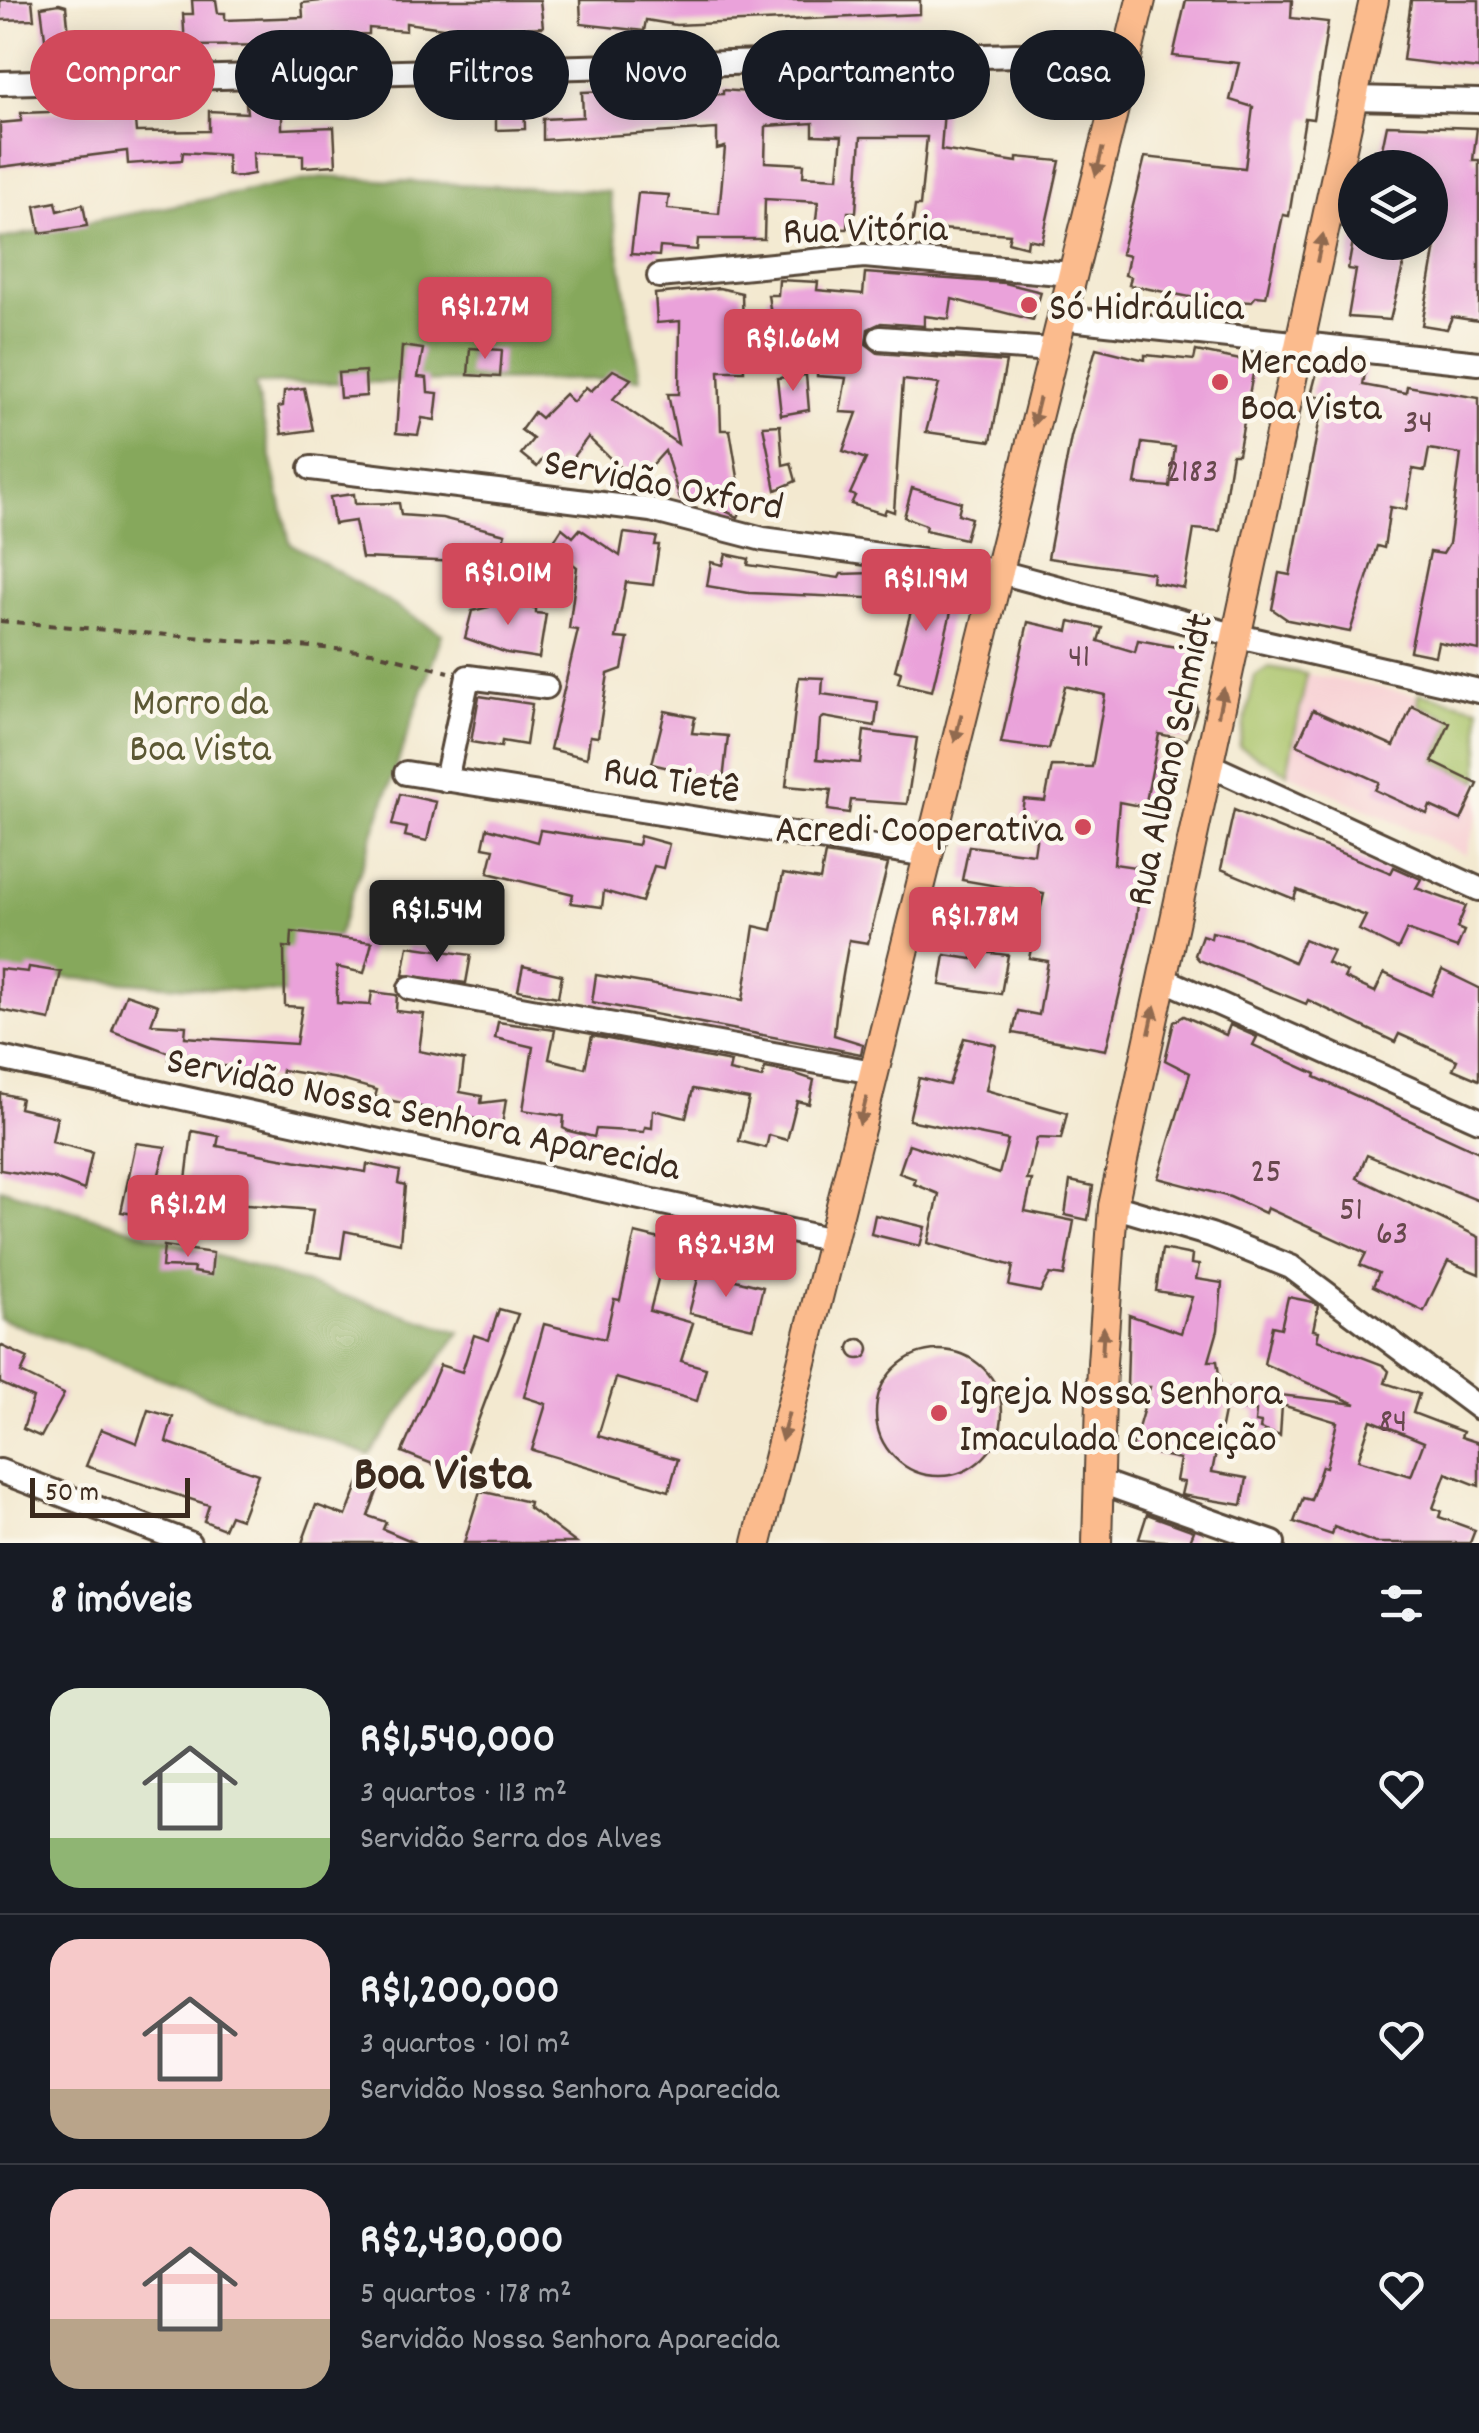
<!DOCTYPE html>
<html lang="pt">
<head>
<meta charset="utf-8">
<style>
  :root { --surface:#171b24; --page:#242831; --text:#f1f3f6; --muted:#9ea1a6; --line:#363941; --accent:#d1495b }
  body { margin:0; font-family:Dekko,sans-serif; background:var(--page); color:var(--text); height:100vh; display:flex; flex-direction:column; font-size:38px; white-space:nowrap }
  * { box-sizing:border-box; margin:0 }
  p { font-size:32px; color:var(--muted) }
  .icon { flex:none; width:55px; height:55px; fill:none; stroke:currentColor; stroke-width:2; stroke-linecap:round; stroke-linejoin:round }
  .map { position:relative; height:1543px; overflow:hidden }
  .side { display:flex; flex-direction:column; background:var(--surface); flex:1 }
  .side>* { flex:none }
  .top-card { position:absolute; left:30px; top:30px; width:1420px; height:90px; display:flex; gap:20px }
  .tools { position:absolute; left:1338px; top:150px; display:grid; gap:20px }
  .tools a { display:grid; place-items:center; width:110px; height:110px; border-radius:50%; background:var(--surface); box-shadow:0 5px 25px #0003; font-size:50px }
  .scale { position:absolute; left:30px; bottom:25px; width:160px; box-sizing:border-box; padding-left:10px; border:5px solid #3b2a1e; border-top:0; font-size:28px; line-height:35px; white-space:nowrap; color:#3b2a1e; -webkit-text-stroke:8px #fbf7ec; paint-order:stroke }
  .price { position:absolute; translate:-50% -85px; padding:0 22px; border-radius:10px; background:var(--accent); color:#fff; font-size:32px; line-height:65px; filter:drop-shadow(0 2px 5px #0008) }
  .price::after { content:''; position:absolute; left:50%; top:60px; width:30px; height:22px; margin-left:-15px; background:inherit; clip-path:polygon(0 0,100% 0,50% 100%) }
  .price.selected { background:#222; color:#fff }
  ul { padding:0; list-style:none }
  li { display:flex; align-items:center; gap:30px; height:250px; padding:0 50px }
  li+li { border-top:2px solid var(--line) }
  li span { display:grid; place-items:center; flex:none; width:280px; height:200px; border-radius:30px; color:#555 }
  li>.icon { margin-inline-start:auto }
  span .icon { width:120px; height:120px; fill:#fffc; stroke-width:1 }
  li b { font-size:42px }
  h2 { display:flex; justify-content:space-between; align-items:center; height:120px; padding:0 50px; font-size:42px }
  .chip { padding:0 35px; border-radius:45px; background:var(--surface); box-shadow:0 5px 25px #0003; font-size:35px; line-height:90px }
  .chip.selected { background:var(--accent); color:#fff }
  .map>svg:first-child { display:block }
  .built { fill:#f7cfd3 }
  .green { fill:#a8c268; stroke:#727643; stroke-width:2.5 }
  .forest { fill:#86a85c; stroke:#60693d; stroke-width:2.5 }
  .building { fill:#eaa2da; fill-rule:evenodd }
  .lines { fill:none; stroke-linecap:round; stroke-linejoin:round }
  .minor-casing { stroke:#574739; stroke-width:28 }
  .major-casing { stroke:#574739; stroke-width:32 }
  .path { stroke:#574739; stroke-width:4; stroke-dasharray:8 8; stroke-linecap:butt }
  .minor { stroke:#fff; stroke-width:22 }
  .major { stroke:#fbbb8d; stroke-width:28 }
  .oneway { fill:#916b50 }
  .poi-dot { fill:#d1495b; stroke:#fbf7ec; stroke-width:4 }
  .labels { text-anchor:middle; stroke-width:9; stroke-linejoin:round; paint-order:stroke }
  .number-label { font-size:35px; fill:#67484d }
  .street-label { font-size:40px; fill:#3b2a1e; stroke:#fbf7ec }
  .poi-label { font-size:40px; fill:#3b2a1e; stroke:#fbf7ec; text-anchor:start }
  .park-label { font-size:40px; fill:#5c5834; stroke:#fbf7ec }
  .district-label { font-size:50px; font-weight:bold; fill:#3b2a1e; stroke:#fbf7ec }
</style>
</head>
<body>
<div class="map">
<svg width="1479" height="1543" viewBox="0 0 1479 1543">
  <rect width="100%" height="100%" fill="#fbf7ec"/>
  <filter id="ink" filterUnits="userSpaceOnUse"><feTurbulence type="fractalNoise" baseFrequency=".01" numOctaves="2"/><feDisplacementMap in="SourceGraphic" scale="20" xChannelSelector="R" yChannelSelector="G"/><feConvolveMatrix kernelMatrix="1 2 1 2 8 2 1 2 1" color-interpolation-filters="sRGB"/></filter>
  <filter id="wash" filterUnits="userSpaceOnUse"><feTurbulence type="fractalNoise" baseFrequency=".0048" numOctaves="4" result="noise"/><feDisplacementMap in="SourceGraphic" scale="40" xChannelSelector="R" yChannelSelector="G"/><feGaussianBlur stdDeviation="2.25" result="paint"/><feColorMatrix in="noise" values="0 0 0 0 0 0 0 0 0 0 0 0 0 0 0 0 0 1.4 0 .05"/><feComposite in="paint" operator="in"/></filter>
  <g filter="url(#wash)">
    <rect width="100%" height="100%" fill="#f3e9d0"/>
    <polygon class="built" points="1307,674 1479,707 1479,812 1466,855 1287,773"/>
    <g class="green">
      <polygon points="1269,667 1307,674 1287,773 1239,746 1255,676"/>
      <polygon points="1419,693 1479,707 1479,781 1435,761 1453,719 1418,705"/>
    </g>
    <g class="forest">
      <polygon points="322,177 609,192 640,379 255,384 290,543 442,634 317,996 0,973 0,239"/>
      <polygon points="0,1188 460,1332 369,1455 0,1319"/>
    </g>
    <g id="blocks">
      <g class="building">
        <polygon points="0,0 32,0 34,19 0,20"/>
        <polygon points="192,0 216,0 218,13 225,13 225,20 303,17 302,3 330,0 540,0 543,27 465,31 406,23 406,31 369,28 369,34 334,35 334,41 298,42 299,45 185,46 183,14 193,14"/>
        <polygon points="580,0 920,0 920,14 676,25 646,20 644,31 581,24"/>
        <polygon points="1186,0 1292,0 1291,18 1328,22 1313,119 1305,118 1289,216 1283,215 1266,297 1256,296 1251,302 1200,299 1129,285 1131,277 1125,275 1129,256 1121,254 1145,157 1245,168 1253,107 1230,100 1239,63 1173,56"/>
        <polygon points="1411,0 1479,0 1479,69 1403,60"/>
        <polygon points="59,4 66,6 71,53 54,56 52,45 46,46 41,7"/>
        <path d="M816,77L946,83L941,150L1017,162V157L1060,161L1042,242L1028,239L1027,247L1008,242L1010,234L912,227L915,206H920L927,137H861L856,212H848L847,229L815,228L818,202L765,199L764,239H698L697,250L660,247L659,256L631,254L638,193L669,195L667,209L719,214L725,147L717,149V129L543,140V119L583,117L582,92L666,89V96L723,94V90L775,94L774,82ZM813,123V135L842,136L838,178L803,176L804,164L765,162L766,126Z"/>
        <polygon points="496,97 524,99 525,129 496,130"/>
        <polygon points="246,103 282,103 282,129 334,127 336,165 303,167 303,155 253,153 254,174 236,177 228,175 227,155 183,152 182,160 128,164 127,151 0,167 0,123 21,121 21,113 134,109 136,132 209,131 209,111 247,113"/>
        <polygon points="1387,125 1477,128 1473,160 1479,160 1479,321 1452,317 1447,329 1422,325 1440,223 1430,221 1430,168 1378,168"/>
        <polygon points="56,202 58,211 83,204 87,226 40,233 35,206"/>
        <polygon points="1353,241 1409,242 1390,320 1348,317 1356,270 1348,269"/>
        <polygon points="865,273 1005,283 1041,292 1033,320 952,299 949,319 924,316 924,326 881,323 868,329 866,344 878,353 1006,362 991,441 926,432 939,384 903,380 894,512 886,509 884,514 851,504 855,496 850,494 866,459 843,451 857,413 840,412 846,378 817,376 820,318 771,315 768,295 778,295 779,280 818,282 817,290 863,294"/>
        <polygon points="719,288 742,293 744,371 719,371 721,430 730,430 741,495 736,497 744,505 738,517 696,497 680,499 665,451 636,483 588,437 566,466 558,460 553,467 542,460 537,467 521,454 533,439 521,430 534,412 541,418 565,394 573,402 586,387 591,391 613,370 631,379 613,399 678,444 668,394 679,394 680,321 657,323 655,294"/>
        <polygon points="402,346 423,349 418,377 427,378 428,392 438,393 435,420 422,418 418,435 396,433"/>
        <polygon points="470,348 502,350 500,377 468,375"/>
        <path d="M1096,348L1145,360V355L1194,360L1196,351L1255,363L1238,454H1232L1220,531L1194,529L1184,588L1152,582L1153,573L1048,558L1071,437ZM1142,443L1175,447L1170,487L1135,484Z"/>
        <polygon points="1320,361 1366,366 1363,385 1406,393 1407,386 1479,398 1479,650 1438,642 1435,656 1410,651 1430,552 1443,554 1449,544 1461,454 1429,449 1425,471 1413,469 1406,510 1390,507 1384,548 1377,546 1350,632 1288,620 1272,609 1279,573 1290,575 1324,397 1311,395"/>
        <polygon points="365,371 366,396 340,398 338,373"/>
        <polygon points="806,375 809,410 781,415 777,378"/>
        <polygon points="304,388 313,430 282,434 278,407 283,406 284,391"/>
        <polygon points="780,425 783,465 791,463 796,481 776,490 763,426"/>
        <polygon points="912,488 961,502 958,514 971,518 965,539 925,530 926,525 904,517"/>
        <polygon points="354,494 355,504 399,503 401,515 442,518 505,534 495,569 460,566 461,562 362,558 355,521 334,524 330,497"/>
        <polygon points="562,528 573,537 580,529 620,556 624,533 657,537 655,545 659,545 653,585 626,582 616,638 628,639 622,669 608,674 598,737 590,736 587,758 550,749 578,630 569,629 577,567 550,547"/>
        <polygon points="726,554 749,559 748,565 839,578 841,574 874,573 874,569 890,572 890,599 749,593 707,586 711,562 723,565"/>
        <polygon points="920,578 957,587 932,691 898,683 901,672 895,670"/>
        <polygon points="492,596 512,601 510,606 536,608 536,613 546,614 539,658 507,653 465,638 472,611 489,607"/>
        <polygon points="1070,621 1102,628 1098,641 1135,652 1138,640 1192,650 1182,701 1195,703 1197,709 1187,740 1159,734 1145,807 1119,802 1114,864 1142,868 1135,930 1106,1050 1013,1033 1018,1011 1039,1015 1048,961 1029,958 1044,894 962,880 969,846 1034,854 1039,820 1021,818 1024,799 1045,801 1052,766 1092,767 1105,695 1065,686 1049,749 1001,743 1028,622 1068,631"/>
        <polygon points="799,677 823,678 822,694 878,702 875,726 824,717 820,720 817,759 860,763 864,731 917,738 907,804 851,800 849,813 828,810 831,790 786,786"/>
        <polygon points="479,696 532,704 526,745 502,741 501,747 471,742"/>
        <polygon points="1412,706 1450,723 1432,762 1478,784 1461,820 1430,806 1427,814 1375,790 1379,782 1297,745 1313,710 1394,746"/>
        <polygon points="665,711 695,717 692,733 728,736 723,781 652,764"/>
        <polygon points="400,794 436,802 427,841 405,836 407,828 392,825"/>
        <polygon points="1234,810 1391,873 1394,867 1421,879 1416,888 1466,906 1457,928 1464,931 1457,948 1407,930 1398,949 1359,930 1366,916 1297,890 1294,899 1221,869"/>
        <polygon points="487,828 537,842 540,830 638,845 640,836 669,844 663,868 654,866 642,902 604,891 602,907 571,903 573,894 488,873 494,849 483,847"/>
        <polygon points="825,854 888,864 868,943 849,940 836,1015 834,1035 863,1044 861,1054 592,1002 596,975 743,1000 754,926 772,930 783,874 820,880"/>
        <polygon points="292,932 372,942 364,973 337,967 337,1003 370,1005 372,992 397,995 396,1011 424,1014 419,1051 464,1060 460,1092 482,1096 481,1103 506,1100 502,1125 375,1097 377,1090 338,1079 282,1070 281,1079 234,1075 235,1067 198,1064 197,1070 168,1066 170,1053 112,1031 126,994 158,1005 151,1024 186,1026 185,1037 296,1044 302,1007 285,1006 284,947 291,948"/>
        <polygon points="1212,932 1245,940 1294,962 1304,939 1333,951 1327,963 1347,972 1344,978 1375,992 1384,973 1431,995 1442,970 1479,988 1479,1080 1453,1069 1457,1060 1399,1034 1395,1042 1308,1000 1306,1004 1199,960 1195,955 1202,935 1211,938"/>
        <polygon points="408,946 471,955 466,983 403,975"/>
        <polygon points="974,951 1008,955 1001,994 940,985 945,955 972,959"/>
        <polygon points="523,966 562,975 558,997 518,990"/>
        <polygon points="29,967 61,972 50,1020 0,1010 0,969 28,972"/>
        <polygon points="1184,1016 1226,1035 1230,1025 1257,1037 1253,1045 1316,1074 1315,1077 1479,1152 1479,1201 1367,1155 1357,1178 1479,1237 1479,1274 1448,1261 1424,1311 1373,1286 1379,1273 1360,1265 1366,1253 1267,1208 1265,1213 1230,1197 1158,1178 1190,1073 1165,1060 1174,1022"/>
        <polygon points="498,1022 555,1030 549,1059 585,1068 592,1036 731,1062 729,1071 762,1078 765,1068 793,1073 814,1080 809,1104 797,1101 787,1140 769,1135 766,1148 739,1141 749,1099 693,1089 686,1118 653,1110 652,1128 645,1127 644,1132 596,1129 594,1137 569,1131 563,1128 564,1116 523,1110 533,1047 495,1038"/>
        <polygon points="964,1038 996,1045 986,1090 1067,1113 1061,1139 1037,1138 1027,1180 1032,1180 1025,1211 1074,1221 1064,1276 1050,1274 1040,1292 1009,1286 1013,1266 928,1243 939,1194 914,1184 916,1179 899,1173 909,1144 999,1174 1008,1140 909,1120 919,1078 949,1085"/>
        <polygon points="0,1093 21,1098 19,1108 57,1117 52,1142 92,1152 84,1190 55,1179 0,1170"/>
        <polygon points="192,1131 219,1136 217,1146 281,1158 366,1172 367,1164 400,1171 398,1183 405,1185 400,1243 345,1231 341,1258 307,1253 313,1210 235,1204 237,1188 186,1180"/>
        <polygon points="136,1143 166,1147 148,1216 121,1212"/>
        <polygon points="1070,1181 1093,1186 1088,1220 1065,1215"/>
        <polygon points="875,1215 925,1227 920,1246 871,1234"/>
        <polygon points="635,1233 685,1245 677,1279 659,1275 650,1311 693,1323 681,1361 706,1368 697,1401 616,1378 598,1436 678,1459 669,1491 532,1450 546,1404 524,1397 544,1324 605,1339 614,1299 620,1300"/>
        <polygon points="164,1246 213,1253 211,1275 193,1272 194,1268 162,1267"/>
        <path d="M1162,1249L1192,1255L1191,1264L1199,1265L1196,1279L1222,1283L1218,1330L1209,1361H1217L1221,1388L1356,1404L1264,1364L1272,1326L1281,1328L1288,1297L1313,1302L1318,1306L1313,1330L1319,1331L1317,1340L1383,1365L1389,1371L1385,1383L1419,1394L1413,1413L1463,1432L1461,1437L1479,1443V1486L1446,1473L1433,1508L1441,1511L1439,1517L1475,1530L1470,1543H1375L1334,1527L1332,1535L1294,1522L1303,1498L1311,1500L1322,1466L1326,1467L1337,1422L1282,1405L1280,1436L1260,1429L1261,1423L1255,1422L1256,1411L1225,1407L1212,1472L1247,1478L1242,1505L1181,1495L1184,1482L1176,1481L1180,1459L1132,1449L1150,1387H1127L1129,1315L1181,1333L1192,1297L1156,1291ZM1371,1420L1424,1442L1411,1476L1358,1460Z"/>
        <polygon points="700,1271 763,1287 753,1328 689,1313"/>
        <polygon points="499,1309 518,1314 458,1474 402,1452 440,1365 462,1372 474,1335 489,1340"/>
        <circle cx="859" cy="1349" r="10"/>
        <polygon points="0,1345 28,1358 21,1373 64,1394 41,1437 23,1429 33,1398 0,1383"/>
        <circle cx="939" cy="1413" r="63"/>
        <polygon points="148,1410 173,1417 166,1442 258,1474 241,1519 230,1515 224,1529 204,1521 209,1505 86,1466 101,1429 137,1443"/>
        <polygon points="364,1470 383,1476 368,1516 386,1522 383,1529 416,1543 302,1543 316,1505 346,1516"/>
        <polygon points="480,1491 529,1502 528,1507 576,1543 464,1543"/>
        <polygon points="1147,1514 1194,1531 1189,1543 1139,1539"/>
      </g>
    </g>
  </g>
  <g filter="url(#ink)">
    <use href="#blocks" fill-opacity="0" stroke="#574739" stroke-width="2.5"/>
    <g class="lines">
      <g class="minor-casing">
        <g id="minor">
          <polyline points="0,83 1128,52"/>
          <polyline points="1353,98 1479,101"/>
          <polyline points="659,276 864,256 1071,274"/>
          <polyline points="1060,318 1479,363"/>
          <polyline points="880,338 1052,350"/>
          <polyline points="311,468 651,510 763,539 996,571 1234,635 1479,691"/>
          <polyline points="1207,764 1479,889"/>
          <polyline points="406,773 927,855"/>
          <polyline points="446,780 468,677 546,687"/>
          <polyline points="1161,978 1479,1120"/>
          <polyline points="410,988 873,1072"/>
          <polyline points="0,1058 832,1240"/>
          <polyline points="1113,1206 1211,1235 1291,1267 1479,1408"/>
          <polyline points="0,1471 189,1543"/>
          <polyline points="1098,1481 1273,1543"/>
        </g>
      </g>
      <g class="major-casing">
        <g id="major">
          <polyline points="757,1543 1141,0"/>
          <polyline points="1097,1543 1102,1363 1113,1206 1374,0"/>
        </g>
      </g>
      <polyline class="path" points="0,621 372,652 449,672"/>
      <use href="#minor" class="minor"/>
      <use href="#major" class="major"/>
    </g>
    <defs><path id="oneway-solid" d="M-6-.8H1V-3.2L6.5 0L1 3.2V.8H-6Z" transform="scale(2.5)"/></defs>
    <g class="oneway">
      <use href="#oneway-solid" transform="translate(1099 162) rotate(104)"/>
      <use href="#oneway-solid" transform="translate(1320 248) rotate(-78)"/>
      <use href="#oneway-solid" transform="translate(1036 412) rotate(104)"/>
      <use href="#oneway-solid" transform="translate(1221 702) rotate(-78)"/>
      <use href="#oneway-solid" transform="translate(958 728) rotate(104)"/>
      <use href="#oneway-solid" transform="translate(1152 1020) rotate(-78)"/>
      <use href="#oneway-solid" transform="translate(863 1111) rotate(104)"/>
      <use href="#oneway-solid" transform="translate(1103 1341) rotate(-87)"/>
      <use href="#oneway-solid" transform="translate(785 1427) rotate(104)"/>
    </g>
  </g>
  <g class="poi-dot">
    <circle cx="1029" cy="305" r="10"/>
    <circle cx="1220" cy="382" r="10"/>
    <circle cx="1083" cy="827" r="10"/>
    <circle cx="939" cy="1413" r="10"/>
  </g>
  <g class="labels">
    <g class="number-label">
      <text x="1418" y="432">34</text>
      <text x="1192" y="481">2183</text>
      <text x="1079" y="666">41</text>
      <text x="1266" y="1181">25</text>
      <text x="1351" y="1219">51</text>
      <text x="1392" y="1243">63</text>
      <text x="1393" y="1431">84</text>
    </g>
    <g class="street-label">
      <text transform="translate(865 227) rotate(-1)" y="14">Rua Vitória</text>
      <text transform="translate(664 482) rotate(11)" y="14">Servidão Oxford</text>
      <text transform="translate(1167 759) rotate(-78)" y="14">Rua Albano Schmidt</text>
      <text transform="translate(672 777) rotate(9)" y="14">Rua Tietê</text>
      <text transform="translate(424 1111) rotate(12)" y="14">Servidão Nossa Senhora Aparecida</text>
    </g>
    <g class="poi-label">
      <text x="1049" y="319">Só Hidráulica</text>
      <text x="1240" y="373">Mercado<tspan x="1240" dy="46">Boa Vista</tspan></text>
      <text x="1063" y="841" text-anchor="end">Acredi Cooperativa</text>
      <text x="959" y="1404">Igreja Nossa Senhora<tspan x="959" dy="46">Imaculada Conceição</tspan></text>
    </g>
    <g class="park-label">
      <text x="200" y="714">Morro da<tspan x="200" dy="46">Boa Vista</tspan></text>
    </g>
    <g class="district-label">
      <text x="442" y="1488">Boa Vista</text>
    </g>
  </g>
</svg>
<div class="tools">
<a><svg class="icon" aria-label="layers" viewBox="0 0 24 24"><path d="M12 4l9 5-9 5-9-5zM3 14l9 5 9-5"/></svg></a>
</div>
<div class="scale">50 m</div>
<b class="price" style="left:485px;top:362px">R$1.27M</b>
<b class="price" style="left:793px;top:394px">R$1.66M</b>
<b class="price" style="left:508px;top:628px">R$1.01M</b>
<b class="price" style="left:926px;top:634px">R$1.19M</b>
<b class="price selected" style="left:437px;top:965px">R$1.54M</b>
<b class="price" style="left:975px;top:972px">R$1.78M</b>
<b class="price" style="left:188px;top:1260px">R$1.2M</b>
<b class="price" style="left:726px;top:1300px">R$2.43M</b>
<div class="top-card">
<a class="chip selected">Comprar</a>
<a class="chip">Alugar</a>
<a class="chip">Filtros</a>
<a class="chip">Novo</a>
<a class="chip">Apartamento</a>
<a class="chip">Casa</a>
</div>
</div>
<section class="side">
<h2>8 imóveis<svg class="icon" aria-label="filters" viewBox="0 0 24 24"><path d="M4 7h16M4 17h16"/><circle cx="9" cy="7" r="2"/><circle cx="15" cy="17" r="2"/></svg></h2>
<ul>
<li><span style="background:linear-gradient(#dfe7d0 75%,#8fb573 0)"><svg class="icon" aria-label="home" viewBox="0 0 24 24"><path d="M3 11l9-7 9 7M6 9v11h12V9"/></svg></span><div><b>R$1,540,000</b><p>3 quartos · 113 m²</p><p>Servidão Serra dos Alves</p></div><svg class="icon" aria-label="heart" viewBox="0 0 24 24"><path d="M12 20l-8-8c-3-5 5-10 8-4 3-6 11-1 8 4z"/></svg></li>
<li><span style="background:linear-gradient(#f6c9c9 75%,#b9a48a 0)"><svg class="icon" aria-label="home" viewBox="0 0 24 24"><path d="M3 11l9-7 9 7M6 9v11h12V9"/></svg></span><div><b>R$1,200,000</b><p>3 quartos · 101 m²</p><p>Servidão Nossa Senhora Aparecida</p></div><svg class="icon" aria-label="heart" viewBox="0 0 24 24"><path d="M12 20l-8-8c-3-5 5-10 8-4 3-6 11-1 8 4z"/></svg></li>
<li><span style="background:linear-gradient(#f6c9c9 65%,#b9a48a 0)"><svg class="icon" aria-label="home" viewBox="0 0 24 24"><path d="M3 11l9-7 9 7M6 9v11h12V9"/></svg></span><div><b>R$2,430,000</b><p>5 quartos · 178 m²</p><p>Servidão Nossa Senhora Aparecida</p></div><svg class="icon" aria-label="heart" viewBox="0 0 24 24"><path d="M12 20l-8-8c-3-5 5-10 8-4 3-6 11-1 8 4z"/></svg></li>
</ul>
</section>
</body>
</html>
